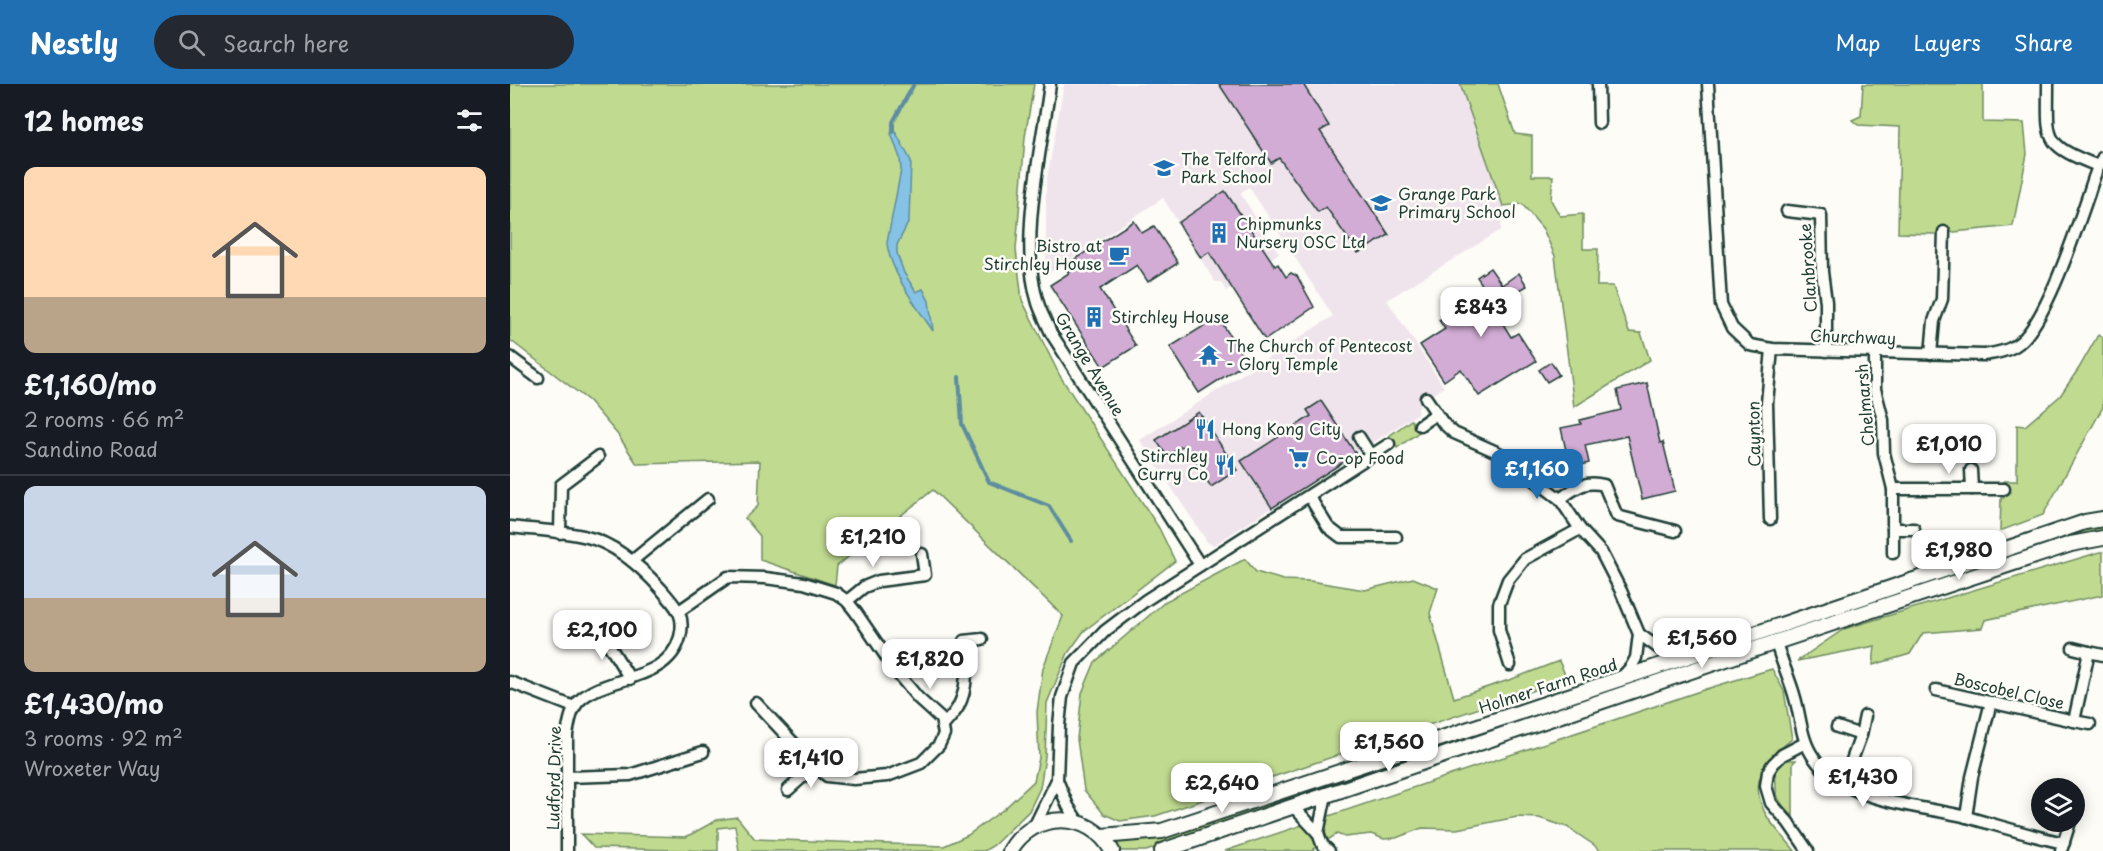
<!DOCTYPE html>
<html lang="en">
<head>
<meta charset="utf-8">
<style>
  :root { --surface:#171b24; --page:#242831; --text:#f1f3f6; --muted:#9ea1a6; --line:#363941; --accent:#1f6fb2 }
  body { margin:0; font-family:"Playpen Sans",sans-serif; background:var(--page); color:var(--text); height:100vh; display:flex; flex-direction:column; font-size:22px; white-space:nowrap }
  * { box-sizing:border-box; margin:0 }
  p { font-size:20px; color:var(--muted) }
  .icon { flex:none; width:33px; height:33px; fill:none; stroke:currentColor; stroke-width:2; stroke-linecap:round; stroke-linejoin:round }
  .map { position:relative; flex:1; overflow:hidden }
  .panel { display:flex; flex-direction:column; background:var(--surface); width:510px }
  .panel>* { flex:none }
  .tools { position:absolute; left:1521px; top:694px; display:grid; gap:12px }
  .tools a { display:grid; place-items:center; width:54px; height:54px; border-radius:50%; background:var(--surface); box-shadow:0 3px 15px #0003; font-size:30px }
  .price { position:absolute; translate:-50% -51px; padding:0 14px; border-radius:12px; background:#fff; color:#222; font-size:20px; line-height:39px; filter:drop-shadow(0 2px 3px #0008) }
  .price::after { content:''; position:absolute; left:50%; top:36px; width:18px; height:14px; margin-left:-9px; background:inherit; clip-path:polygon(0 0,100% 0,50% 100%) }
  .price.current { background:var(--accent); color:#fff }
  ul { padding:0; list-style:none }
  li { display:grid; align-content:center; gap:12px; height:318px; padding:0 24px }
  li+li { border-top:2px solid var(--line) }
  li span { display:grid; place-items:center; height:186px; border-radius:12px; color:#555 }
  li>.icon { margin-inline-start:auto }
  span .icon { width:108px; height:108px; fill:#fffc; stroke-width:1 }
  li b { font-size:26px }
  h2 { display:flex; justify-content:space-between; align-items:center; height:72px; padding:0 24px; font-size:26px }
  header { display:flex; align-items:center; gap:36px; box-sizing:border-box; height:84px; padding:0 30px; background:var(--accent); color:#fff }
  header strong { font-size:28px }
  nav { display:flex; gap:33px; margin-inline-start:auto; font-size:21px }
  .search { width:420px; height:54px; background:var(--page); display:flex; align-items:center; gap:15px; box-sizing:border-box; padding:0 21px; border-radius:33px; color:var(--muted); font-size:22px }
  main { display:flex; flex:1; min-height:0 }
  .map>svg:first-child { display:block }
  .built { fill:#f0e4ec }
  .green { fill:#c0da90; stroke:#708c62; stroke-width:1.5 }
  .water { fill:#86c2e6; stroke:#5d8d9f; stroke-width:1.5 }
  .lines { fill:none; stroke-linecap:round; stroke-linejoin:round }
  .stream { stroke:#5d8d9f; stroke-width:4 }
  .building { fill:#d2acd4; stroke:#1f3d34; stroke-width:1.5 }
  .minor-casing { stroke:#1f3d34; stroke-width:15 }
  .tertiary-casing { stroke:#1f3d34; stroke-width:18 }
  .minor { stroke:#fdfcf7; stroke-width:10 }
  .tertiary { stroke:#fdfcf7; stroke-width:14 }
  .labels { text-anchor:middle; stroke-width:5; stroke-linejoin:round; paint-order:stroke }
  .poi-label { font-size:16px; fill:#1f3d34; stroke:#fdfcf7; text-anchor:start }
  .street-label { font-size:16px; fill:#1f3d34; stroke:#fdfcf7 }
</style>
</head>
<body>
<header>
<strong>Nestly</strong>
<div class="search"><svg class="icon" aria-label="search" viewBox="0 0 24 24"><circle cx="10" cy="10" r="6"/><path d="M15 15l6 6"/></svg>Search here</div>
<nav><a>Map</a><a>Layers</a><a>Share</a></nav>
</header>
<main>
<section class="panel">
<h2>12 homes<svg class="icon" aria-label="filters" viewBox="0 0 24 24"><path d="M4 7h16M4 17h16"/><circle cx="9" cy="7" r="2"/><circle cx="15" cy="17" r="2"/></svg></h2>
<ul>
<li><span style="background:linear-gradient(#ffd9b3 70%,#b9a48a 0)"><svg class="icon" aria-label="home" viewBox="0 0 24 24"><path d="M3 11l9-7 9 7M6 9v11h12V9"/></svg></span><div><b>£1,160/mo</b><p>2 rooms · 66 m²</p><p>Sandino Road</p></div></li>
<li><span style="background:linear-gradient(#c9d6e8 60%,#b9a48a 0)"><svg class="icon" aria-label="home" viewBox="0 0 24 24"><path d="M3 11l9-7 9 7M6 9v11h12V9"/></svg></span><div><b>£1,430/mo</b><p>3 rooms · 92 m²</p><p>Wroxeter Way</p></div></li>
</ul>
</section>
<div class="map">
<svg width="1593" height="767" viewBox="0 0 1593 767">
  <rect width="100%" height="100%" fill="#fdfcf7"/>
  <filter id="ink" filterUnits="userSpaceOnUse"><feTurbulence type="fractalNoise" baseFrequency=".0167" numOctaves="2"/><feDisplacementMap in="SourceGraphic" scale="12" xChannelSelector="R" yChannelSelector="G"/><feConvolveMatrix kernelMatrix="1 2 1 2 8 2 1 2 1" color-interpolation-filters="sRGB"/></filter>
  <g filter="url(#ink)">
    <polygon class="built" points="554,0 950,0 993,122 991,146 877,216 934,303 910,319 907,330 704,461 698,459 630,356 823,232 739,103 730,109 769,169 716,207 711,198 705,198 653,114 536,191 536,100"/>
    <g class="green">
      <polygon points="0,0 524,0 515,53 506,166 512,216 550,292 649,444 665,477 574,547 558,569 537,619 535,673 530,704 519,727 484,761 474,767 229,767 225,742 208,744 208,767 84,764 71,750 176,753 207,736 227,733 245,755 434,762 458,751 494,725 524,697 529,674 527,628 533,584 553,532 423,406 327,482 325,501 250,476 250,452 235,434 248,422 250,377 127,380 108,351 79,317 0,256"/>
      <polygon points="950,0 988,0 1005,50 1022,52 1022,92 1043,92 1041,116 1050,132 1073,130 1073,165 1088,165 1087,202 1103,202 1119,248 1131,249 1140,276 1064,323 1045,172 1033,145 1012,120 993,122"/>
      <polygon points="1353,0 1473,0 1473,38 1514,39 1517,70 1503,142 1424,150 1388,149 1390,43 1348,41 1342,36 1351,32"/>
      <polygon points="1588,251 1593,253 1593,323 1533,431 1490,447 1491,414 1494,414 1494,397 1507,397 1507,341 1515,342 1550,312 1569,284"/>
      <polygon points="901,336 909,348 887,364 879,352"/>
      <polygon points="1593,440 1593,448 636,767 609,767 605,759 643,754 1581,441"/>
      <polygon points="1590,468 1593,468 1593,511 1475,536 1472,544 1413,549 1400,570 1363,581 1365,562 1287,577 1334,545"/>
      <polygon points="735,475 746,488 773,496 800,497 855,506 903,494 928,504 920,529 944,614 1002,595 1049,577 1057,595 645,732 610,737 594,730 574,706 567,655 572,609 585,578 656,517"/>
      <path d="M1262,585L1274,607L1282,655C1254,677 1236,699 1258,734C1266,746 1277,756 1285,767H1090L1084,761L1057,743L1029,734L1007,733L947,745L912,744L886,754L874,755L861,750L835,753L827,750L803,765L804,767H715L1196,605Z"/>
      <path d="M1275,676H1286L1283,679V732C1264,716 1265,707 1266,684Z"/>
    </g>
    <path class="water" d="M385,47L401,77L399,137L387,161V169L394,189L406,208L413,205L419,217L423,247C407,223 380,188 377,159L391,86L390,74L381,49Z"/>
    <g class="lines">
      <g class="stream">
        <polyline points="383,48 383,38 404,0"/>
        <polyline points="449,293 452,340 479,398 539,422 561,457"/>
      </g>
    </g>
    <g class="building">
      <polygon points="709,0 793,0 819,42 810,47 879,151 848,169 816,123 808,128 769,74 761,79"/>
      <polygon points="715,107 765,182 768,180 776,193 781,189 787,192 804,223 755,256 699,168 691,174 668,139"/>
      <polygon points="624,137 632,149 644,142 668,179 638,198 627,181 590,205 626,262 593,283 540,201 559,189 554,182"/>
      <polygon points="980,184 992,201 1009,189 1017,202 999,212 1007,224 990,235 1001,253 1008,249 1026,277 969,312 951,285 934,297 910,261 935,245 929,236 975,205 967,193"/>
      <polygon points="708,233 737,278 689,309 660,263"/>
      <polygon points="1041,278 1049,291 1037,298 1029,286"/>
      <polygon points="1137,299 1150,359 1153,358 1165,407 1132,415 1117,352 1075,361 1079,379 1060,384 1051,344 1071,340 1070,336 1111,326 1107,306"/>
      <polygon points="811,317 846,370 762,424 731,377 801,332 797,326"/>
      <polygon points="689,328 727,386 701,403 674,361 657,372 646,356"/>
    </g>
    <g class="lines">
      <g class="minor-casing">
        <g id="minor">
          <path d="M540,0C532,65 508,156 528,219C531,229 537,239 541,249L690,481"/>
          <polyline points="1088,0 1089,39"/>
          <path d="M1198,0L1211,221L1222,244L1240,261L1262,265L1474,271C1486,269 1499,267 1509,259C1536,238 1566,146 1578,112C1582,100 1586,84 1593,73"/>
          <path d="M1538,0C1538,57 1532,60 1588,82"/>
          <polyline points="1277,127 1311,131 1312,188 1316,218 1316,267"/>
          <polyline points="1365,268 1365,305 1373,336 1374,369 1383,405 1383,469"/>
          <polyline points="1421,270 1424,237 1432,215 1434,148"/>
          <polyline points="0,273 28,294"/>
          <polyline points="916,314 933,339 944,349 989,369 1050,415 1070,445 1091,468 1111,507 1129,550 1126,574 1121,583 1111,594"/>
          <polyline points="910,341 926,330"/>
          <polyline points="849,353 861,372"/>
          <polyline points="1461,386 1462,405"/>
          <polyline points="1383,405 1494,405"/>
          <polyline points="799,412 818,443 831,453 886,453"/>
          <path d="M1050,415C1066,404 1073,396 1094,401L1107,432L1165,447"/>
          <polyline points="1260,435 1257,319 1262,265"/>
          <path d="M0,443C25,446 53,447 77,453C106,460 132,484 151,505C165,522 176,530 170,553C158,599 94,591 69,617C61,626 59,639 57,651V767"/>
          <polyline points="1383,445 1404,445"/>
          <polyline points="50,449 51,401 88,373"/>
          <polyline points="122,477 198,415"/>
          <polyline points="337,517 354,503 369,497 415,491 412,470"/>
          <polyline points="169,527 218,493 255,494 294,499 326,509 337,517 345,527 388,590 408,614 431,635 434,650 429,661 411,679 377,692 344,695 317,692 305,682 246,619"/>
          <polyline points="88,543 120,595"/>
          <polyline points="1129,550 1150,565 1172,575"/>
          <path d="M1266,558C1271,577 1280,595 1285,614C1291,635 1291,656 1304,674C1335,719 1408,721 1457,733C1489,742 1521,752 1554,759"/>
          <polyline points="1579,568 1593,571"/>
          <polyline points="1000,581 989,546 989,520 998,496 1015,475 1070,445"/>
          <polyline points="0,598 64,623"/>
          <polyline points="1426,606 1564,637 1579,568 1563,564"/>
          <polyline points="1564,637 1580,640"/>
          <path d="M433,642C438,636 444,630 448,623C459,603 456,579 454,557L472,555"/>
          <polyline points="1327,643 1351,651"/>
          <polyline points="1295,659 1272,671 1263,680 1258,688 1256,702 1261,719 1278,738 1298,767"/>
          <polyline points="57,693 120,691 193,668"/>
          <polyline points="1333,701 1351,651 1355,632"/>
          <polyline points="278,706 305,682"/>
          <polyline points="783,722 808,749 812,760 819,767"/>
          <polyline points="1456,733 1462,693 1481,618"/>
          <polyline points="568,738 558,722 547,696 549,641 552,613 564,579 595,547 636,516 879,360"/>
          <polyline points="524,743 547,696"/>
          <polyline points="808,749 816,711"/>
          <polyline points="1551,767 1560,738"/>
        </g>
      </g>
      <g class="tertiary-casing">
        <g id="tertiary">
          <polyline points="592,752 652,747 1203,564 1534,452 1575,438 1593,435"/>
          <path d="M500,767C523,726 580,726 602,767"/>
          <polyline points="652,767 1266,558 1561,460 1593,454"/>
        </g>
      </g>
      <use href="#minor" class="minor"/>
      <use href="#tertiary" class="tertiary"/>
    </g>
  </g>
  <defs>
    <g id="school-bare" transform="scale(1.62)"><path d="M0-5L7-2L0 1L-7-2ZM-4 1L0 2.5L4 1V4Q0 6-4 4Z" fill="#1f6fb2" stroke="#fdfcf7" stroke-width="2.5" paint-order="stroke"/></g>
    <g id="building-bare" transform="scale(1.62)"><path d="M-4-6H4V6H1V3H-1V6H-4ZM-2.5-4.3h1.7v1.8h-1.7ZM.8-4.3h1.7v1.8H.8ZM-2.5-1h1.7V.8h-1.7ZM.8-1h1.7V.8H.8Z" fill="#1f6fb2" stroke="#fdfcf7" stroke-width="2.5" paint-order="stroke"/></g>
    <g id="cafe-bare" transform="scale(1.62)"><path d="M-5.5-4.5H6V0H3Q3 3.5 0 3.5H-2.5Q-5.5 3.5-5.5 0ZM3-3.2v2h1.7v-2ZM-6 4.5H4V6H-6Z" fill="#1f6fb2" stroke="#fdfcf7" stroke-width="2.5" paint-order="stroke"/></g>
    <g id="temple-bare" transform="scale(1.62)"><path d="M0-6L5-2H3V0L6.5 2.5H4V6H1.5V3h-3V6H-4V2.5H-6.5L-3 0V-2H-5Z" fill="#1f6fb2" stroke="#fdfcf7" stroke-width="2.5" paint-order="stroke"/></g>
    <g id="restaurant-bare" transform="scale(1.62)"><path d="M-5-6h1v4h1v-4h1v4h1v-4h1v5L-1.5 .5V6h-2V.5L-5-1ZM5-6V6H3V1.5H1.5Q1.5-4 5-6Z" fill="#1f6fb2" stroke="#fdfcf7" stroke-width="2.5" paint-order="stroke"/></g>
    <g id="supermarket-bare" transform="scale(1.62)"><path d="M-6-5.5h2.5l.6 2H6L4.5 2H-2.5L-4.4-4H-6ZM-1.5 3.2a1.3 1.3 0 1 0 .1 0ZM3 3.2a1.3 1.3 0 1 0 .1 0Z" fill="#1f6fb2" stroke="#fdfcf7" stroke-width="2.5" paint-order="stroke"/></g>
  </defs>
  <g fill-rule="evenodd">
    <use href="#school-bare" x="654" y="84"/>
    <use href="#school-bare" x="871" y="119"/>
    <use href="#building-bare" x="709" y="149"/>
    <use href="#cafe-bare" x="609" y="171"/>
    <use href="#building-bare" x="584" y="233"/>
    <use href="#temple-bare" x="699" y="271"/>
    <use href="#restaurant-bare" x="695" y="345"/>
    <use href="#supermarket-bare" x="789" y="374"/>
    <use href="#restaurant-bare" x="715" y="381"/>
  </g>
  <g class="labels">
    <g class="poi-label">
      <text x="671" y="81">The Telford<tspan x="671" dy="18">Park School</tspan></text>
      <text x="888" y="116">Grange Park<tspan x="888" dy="18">Primary School</tspan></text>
      <text x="726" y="146">Chipmunks<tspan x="726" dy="18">Nursery OSC Ltd</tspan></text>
      <text x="592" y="168" text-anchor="end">Bistro at<tspan x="592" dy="18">Stirchley House</tspan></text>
      <text x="601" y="239">Stirchley House</text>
      <text x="716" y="268">The Church of Pentecost<tspan x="716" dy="18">- Glory Temple</tspan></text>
      <text x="712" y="351">Hong Kong City</text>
      <text x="698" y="378" text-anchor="end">Stirchley<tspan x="698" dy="18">Curry Co</tspan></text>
      <text x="806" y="380">Co-op Food</text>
    </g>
    <g class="street-label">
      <text transform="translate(1298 184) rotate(-94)" y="6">Clanbrooke</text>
      <text transform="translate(1343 253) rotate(2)" y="6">Churchway</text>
      <text transform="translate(580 280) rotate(59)" y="6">Grange Avenue</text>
      <text transform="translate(1355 321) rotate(-95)" y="6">Chelmarsh</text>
      <text transform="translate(1244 350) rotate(-91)" y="6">Caynton</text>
      <text transform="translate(1038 602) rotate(-18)" y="6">Holmer Farm Road</text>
      <text transform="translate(1499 607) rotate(13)" y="6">Boscobel Close</text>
      <text transform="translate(44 694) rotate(-89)" y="6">Ludford Drive</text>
    </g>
  </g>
</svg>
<div class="tools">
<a><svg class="icon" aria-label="layers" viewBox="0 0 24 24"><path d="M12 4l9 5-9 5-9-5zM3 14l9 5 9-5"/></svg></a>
</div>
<b class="price" style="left:971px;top:254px">£843</b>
<b class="price" style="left:1439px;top:391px">£1,010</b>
<b class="price current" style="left:1027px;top:416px">£1,160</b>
<b class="price" style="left:363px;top:484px">£1,210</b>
<b class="price" style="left:1449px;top:497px">£1,980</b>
<b class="price" style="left:92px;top:577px">£2,100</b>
<b class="price" style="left:1192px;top:585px">£1,560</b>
<b class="price" style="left:420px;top:606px">£1,820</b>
<b class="price" style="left:879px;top:689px">£1,560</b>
<b class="price" style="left:301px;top:705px">£1,410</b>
<b class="price" style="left:1353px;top:724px">£1,430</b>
<b class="price" style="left:712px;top:730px">£2,640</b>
</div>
</main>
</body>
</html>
